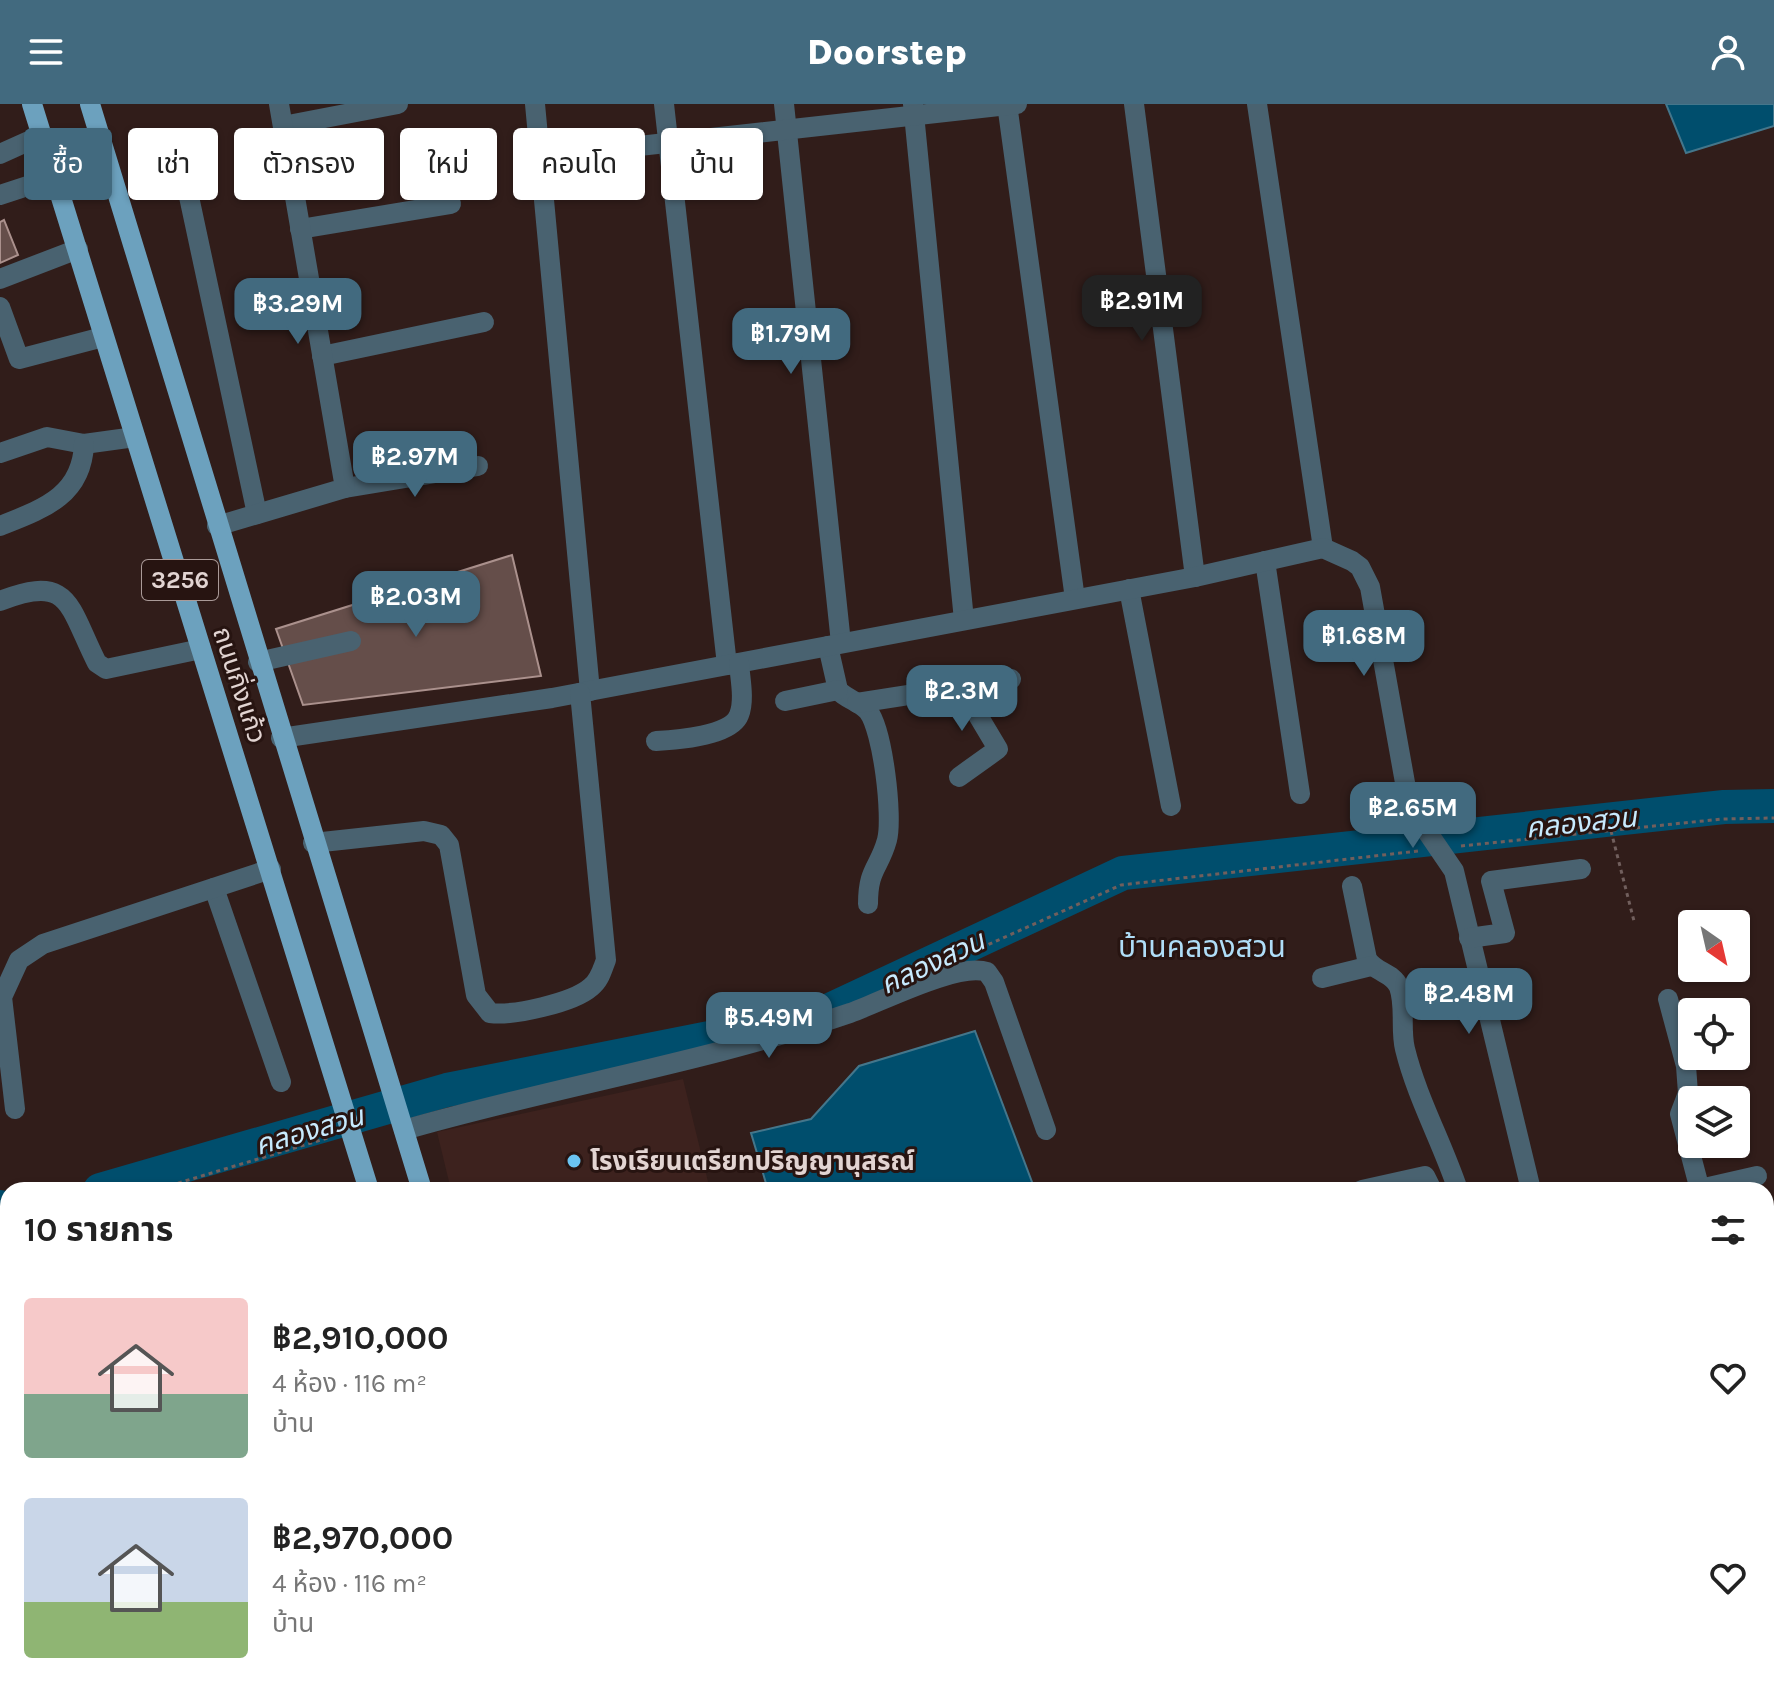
<!DOCTYPE html>
<html lang="th">
<head>
<meta charset="utf-8">
<style>
  :root { --surface:#fff; --page:#f2f2f2; --text:#222; --muted:#767676; --accent:#426a7f }
  body { margin:0; font-family:Karla,"Noto Sans Thai",sans-serif; background:var(--page); color:var(--text); height:100vh; display:flex; flex-direction:column; font-size:30px; white-space:nowrap }
  * { box-sizing:border-box; margin:0 }
  p { font-size:26px; color:var(--muted) }
  .icon { flex:none; width:44px; height:44px; fill:none; stroke:currentColor; stroke-width:2; stroke-linecap:round; stroke-linejoin:round }
  .map { position:relative; flex:1; overflow:hidden }
  .side { position:absolute; left:0px; top:1078px; width:1774px; height:512px; display:flex; flex-direction:column; background:var(--surface); border-radius:24px 24px 0 0; box-shadow:0 2px 6px #0004 }
  .side>* { flex:none }
  .banner { position:absolute; left:24px; top:24px; width:800px; height:72px; display:flex; gap:16px }
  .needle { width:52px; rotate:146deg }
  .tools { position:absolute; left:1678px; top:806px; display:grid; gap:16px }
  .tools a { display:grid; place-items:center; width:72px; height:72px; border-radius:8px; background:var(--surface); box-shadow:0 2px 6px #0004; font-size:40px }
  .price { position:absolute; translate:-50% -68px; padding:0 18px; border-radius:16px; background:var(--accent); color:#fff; font-size:26px; line-height:52px; filter:drop-shadow(0 2px 4px #0008) }
  .price::after { content:''; position:absolute; left:50%; top:48px; width:24px; height:18px; margin-left:-12px; background:inherit; clip-path:polygon(0 0,100% 0,50% 100%) }
  .price.current { background:#222; color:#fff }
  ul { padding:0; list-style:none }
  li { display:flex; align-items:center; gap:24px; height:200px; padding:0 24px }
  li span { display:grid; place-items:center; flex:none; width:224px; height:160px; border-radius:8px; color:#555 }
  li>.icon { margin-inline-start:auto }
  span .icon { width:96px; height:96px; fill:#fffc; stroke-width:1 }
  li b { font-size:34px }
  h2 { display:flex; justify-content:space-between; align-items:center; height:96px; padding:0 24px; font-size:34px }
  .pill { padding:0 28px; border-radius:8px; background:var(--surface); box-shadow:0 2px 6px #0004; font-size:28px; line-height:72px }
  .pill.current { background:var(--accent); color:#fff }
  header { display:flex; justify-content:space-between; align-items:center; height:104px; padding:0 24px; background:var(--accent); color:#fff; font-size:36px; font-weight:800 }
  .map>svg:first-child { display:block }
  .built { fill:#3d221e }
  .water { fill:#004e6d; stroke:#44768b; stroke-width:2 }
  .lines { fill:none; stroke-linecap:round; stroke-linejoin:round }
  .river { stroke:#004e6d; stroke-width:34 }
  .building { fill:#654e4a; stroke:#ab918d; stroke-width:2 }
  .path { stroke:#715f5d; stroke-width:3; stroke-dasharray:4 4; stroke-linecap:butt }
  .minor { stroke:#496270; stroke-width:20 }
  .major { stroke:#6ca1be; stroke-width:20 }
  .poi-dot { fill:#6ac3f1; stroke:#271411; stroke-width:3 }
  .labels { text-anchor:middle; stroke-width:6; stroke-linejoin:round; paint-order:stroke }
  .shield { fill:#271411; stroke:#aa9a98; stroke-width:2 }
  .shield-label { font-size:24px; font-weight:bold; fill:#e2d4d2 }
  .street-label { font-size:26px; fill:#e2d4d2; stroke:#271411 }
  .poi-label { font-size:26px; font-weight:bold; fill:#e2d4d2; stroke:#271411; text-anchor:start }
  .water-label { font-size:28px; font-style:italic; fill:#c7eafe; stroke:#271411 }
  .quarter-label { font-size:30px; fill:#afddf7; stroke:#271411 }
</style>
</head>
<body>
<header><svg class="icon" aria-label="menu" viewBox="0 0 24 24"><path d="M4 6h16M4 12h16M4 18h16"/></svg>Doorstep<svg class="icon" aria-label="person" viewBox="0 0 24 24"><circle cx="12" cy="8" r="4"/><path d="M4 21q1-7 8-7t8 7"/></svg></header>
<div class="map">
<svg width="1774" height="1590" viewBox="0 0 1774 1590">
  <rect width="100%" height="100%" fill="#311d1a"/>
  <polygon class="built" points="683,975 710,1086 451,1086 437,1028"/>
  <g class="water">
    <polygon points="1666,0 1774,0 1774,22 1686,49"/>
    <polygon points="975,927 1035,1086 768,1086 751,1029 811,1015 859,962"/>
    <polygon points="967,1582 1357,1582 1359,1590 935,1590"/>
  </g>
  <g class="lines">
    <g class="river">
      <polyline points="100,1086 447,986 815,913 1123,769 1724,703 1774,702"/>
      <polyline points="0,1103 8,1105"/>
      <polyline points="746,1582 748,1590"/>
    </g>
  </g>
  <g class="building">
    <polygon points="4,116 18,151 0,159 0,118"/>
    <polygon points="512,451 541,572 303,601 276,525"/>
  </g>
  <g class="lines">
    <g class="path">
      <polyline points="1611,727 1634,817"/>
      <polyline points="1461,742 1722,715 1774,714"/>
      <polyline points="974,847 1121,781 1418,747"/>
      <polyline points="155,1086 331,1033"/>
      <polyline points="768,1582 769,1590"/>
    </g>
    <g class="minor">
      <polyline points="535,0 590,587"/>
      <polyline points="664,0 727,561"/>
      <polyline points="784,0 841,539"/>
      <polyline points="913,0 964,516"/>
      <polyline points="1007,0 1075,495"/>
      <polyline points="1134,0 1195,473"/>
      <polyline points="1257,0 1323,444"/>
      <polyline points="283,22 398,0"/>
      <polyline points="179,46 257,410"/>
      <polyline points="0,50 42,31"/>
      <polyline points="540,53 1017,0"/>
      <polyline points="0,91 55,73"/>
      <polyline points="300,125 451,100"/>
      <polyline points="0,175 78,145"/>
      <polyline points="0,203 19,255 103,233"/>
      <polyline points="322,252 484,218"/>
      <polyline points="0,349 47,333 84,340 135,333"/>
      <polyline points="345,384 478,362"/>
      <path d="M0,422C43,405 82,392 84,340"/>
      <polyline points="217,422 345,384 279,0"/>
      <polyline points="1265,457 1300,690"/>
      <polyline points="1129,485 1171,702"/>
      <path d="M0,497C71,469 68,502 97,559L106,565L201,545"/>
      <path d="M828,542L838,586C846,595 860,598 868,607C883,626 893,713 887,736C879,765 868,764 868,800"/>
      <polyline points="258,558 351,537"/>
      <polyline points="785,597 838,586"/>
      <polyline points="857,599 1011,575"/>
      <polyline points="281,634 552,594 1195,473 1323,444 1352,457 1360,463 1370,483 1409,701 1454,767 1531,1086"/>
      <path d="M656,637C677,636 731,632 739,611C745,596 740,574 739,559"/>
      <polyline points="959,673 998,645 961,583"/>
      <path d="M313,739L424,727L441,731L449,741L476,891L490,909C513,912 573,899 591,883C600,876 602,866 606,856L580,589"/>
      <path d="M1352,782L1367,855C1375,869 1393,868 1399,883C1406,902 1400,925 1405,945C1417,994 1442,1038 1458,1086"/>
      <polyline points="214,784 281,978"/>
      <polyline points="1469,834 1505,829 1491,777 1581,765"/>
      <polyline points="1322,874 1371,862"/>
      <polyline points="1668,895 1686,962 1688,989 1680,1010 1700,1086"/>
      <polyline points="15,1005 2,893 19,856 43,840 271,765"/>
      <path d="M404,1026C552,983 704,959 850,909C881,898 958,858 987,868L994,878L1046,1026"/>
      <polyline points="1700,1085 1757,1072"/>
      <polyline points="1362,1086 1425,1072 1432,1086"/>
      <polyline points="0,1207 8,1209"/>
      <polyline points="0,1245 8,1256"/>
      <polyline points="1766,1336 1774,1367"/>
      <polyline points="25,1582 25,1590"/>
      <polyline points="48,1582 49,1590"/>
      <polyline points="96,1582 97,1590"/>
      <polyline points="125,1582 126,1590"/>
      <polyline points="226,1582 227,1590"/>
      <polyline points="249,1582 250,1590"/>
      <polyline points="1579,1582 1581,1590"/>
      <polyline points="1660,1582 1662,1590"/>
    </g>
    <g class="major">
      <polyline points="32,0 369,1086"/>
      <polyline points="90,0 422,1086"/>
      <polyline points="446,1582 448,1590"/>
      <polyline points="477,1582 478,1590"/>
      <polyline points="505,1582 506,1590"/>
      <polyline points="530,1582 531,1590"/>
    </g>
  </g>
  <circle class="poi-dot" cx="574" cy="1057" r="8"/>
  <g class="labels">
    <rect class="shield" x="142" y="456" width="76" height="40" rx="6"/>
    <g class="shield-label">
      <text x="180" y="484">3256</text>
    </g>
    <g class="street-label">
      <text transform="translate(240 581) rotate(72)" y="9">ถนนกิ่งแก้ว</text>
    </g>
    <g class="poi-label">
      <text x="590" y="1066">โรงเรียนเตรียทปริญญานุสรณ์</text>
    </g>
    <g class="water-label">
      <text transform="translate(1581 718) rotate(-6)" y="10">คลองสวน</text>
      <text transform="translate(932 858) rotate(-25)" y="10">คลองสวน</text>
      <text transform="translate(309 1026) rotate(-16)" y="10">คลองสวน</text>
    </g>
    <g class="quarter-label">
      <text x="1202" y="853">บ้านคลองสวน</text>
    </g>
  </g>
</svg>
<div class="tools">
<a><svg class="needle" viewBox="-14 -14 28 28"><path d="M0-13l5 13h-10z" fill="#e53935"/><path d="M0 13l5-13h-10z" fill="#767676"/></svg></a>
<a><svg class="icon" aria-label="locate" viewBox="0 0 24 24"><circle cx="12" cy="12" r="6"/><path d="M12 2v4M12 18v4M2 12h4M18 12h4"/></svg></a>
<a><svg class="icon" aria-label="layers" viewBox="0 0 24 24"><path d="M12 4l9 5-9 5-9-5zM3 14l9 5 9-5"/></svg></a>
</div>
<b class="price current" style="left:1142px;top:239px">฿2.91M</b>
<b class="price" style="left:298px;top:242px">฿3.29M</b>
<b class="price" style="left:791px;top:272px">฿1.79M</b>
<b class="price" style="left:415px;top:395px">฿2.97M</b>
<b class="price" style="left:416px;top:535px">฿2.03M</b>
<b class="price" style="left:1364px;top:574px">฿1.68M</b>
<b class="price" style="left:962px;top:629px">฿2.3M</b>
<b class="price" style="left:1413px;top:746px">฿2.65M</b>
<b class="price" style="left:1469px;top:932px">฿2.48M</b>
<b class="price" style="left:769px;top:956px">฿5.49M</b>
<div class="banner">
<a class="pill current">ซื้อ</a>
<a class="pill">เช่า</a>
<a class="pill">ตัวกรอง</a>
<a class="pill">ใหม่</a>
<a class="pill">คอนโด</a>
<a class="pill">บ้าน</a>
</div>
<section class="side">
<h2>10 รายการ<svg class="icon" aria-label="filters" viewBox="0 0 24 24"><path d="M4 7h16M4 17h16"/><circle cx="9" cy="7" r="2"/><circle cx="15" cy="17" r="2"/></svg></h2>
<ul>
<li><span style="background:linear-gradient(#f6c9c9 60%,#7fa58c 0)"><svg class="icon" aria-label="home" viewBox="0 0 24 24"><path d="M3 11l9-7 9 7M6 9v11h12V9"/></svg></span><div><b>฿2,910,000</b><p>4 ห้อง · 116 m²</p><p>บ้าน</p></div><svg class="icon" aria-label="heart" viewBox="0 0 24 24"><path d="M12 20l-8-8c-3-5 5-10 8-4 3-6 11-1 8 4z"/></svg></li>
<li><span style="background:linear-gradient(#c9d6e8 65%,#8fb573 0)"><svg class="icon" aria-label="home" viewBox="0 0 24 24"><path d="M3 11l9-7 9 7M6 9v11h12V9"/></svg></span><div><b>฿2,970,000</b><p>4 ห้อง · 116 m²</p><p>บ้าน</p></div><svg class="icon" aria-label="heart" viewBox="0 0 24 24"><path d="M12 20l-8-8c-3-5 5-10 8-4 3-6 11-1 8 4z"/></svg></li>
</ul>
</section>
</div>
</body>
</html>
